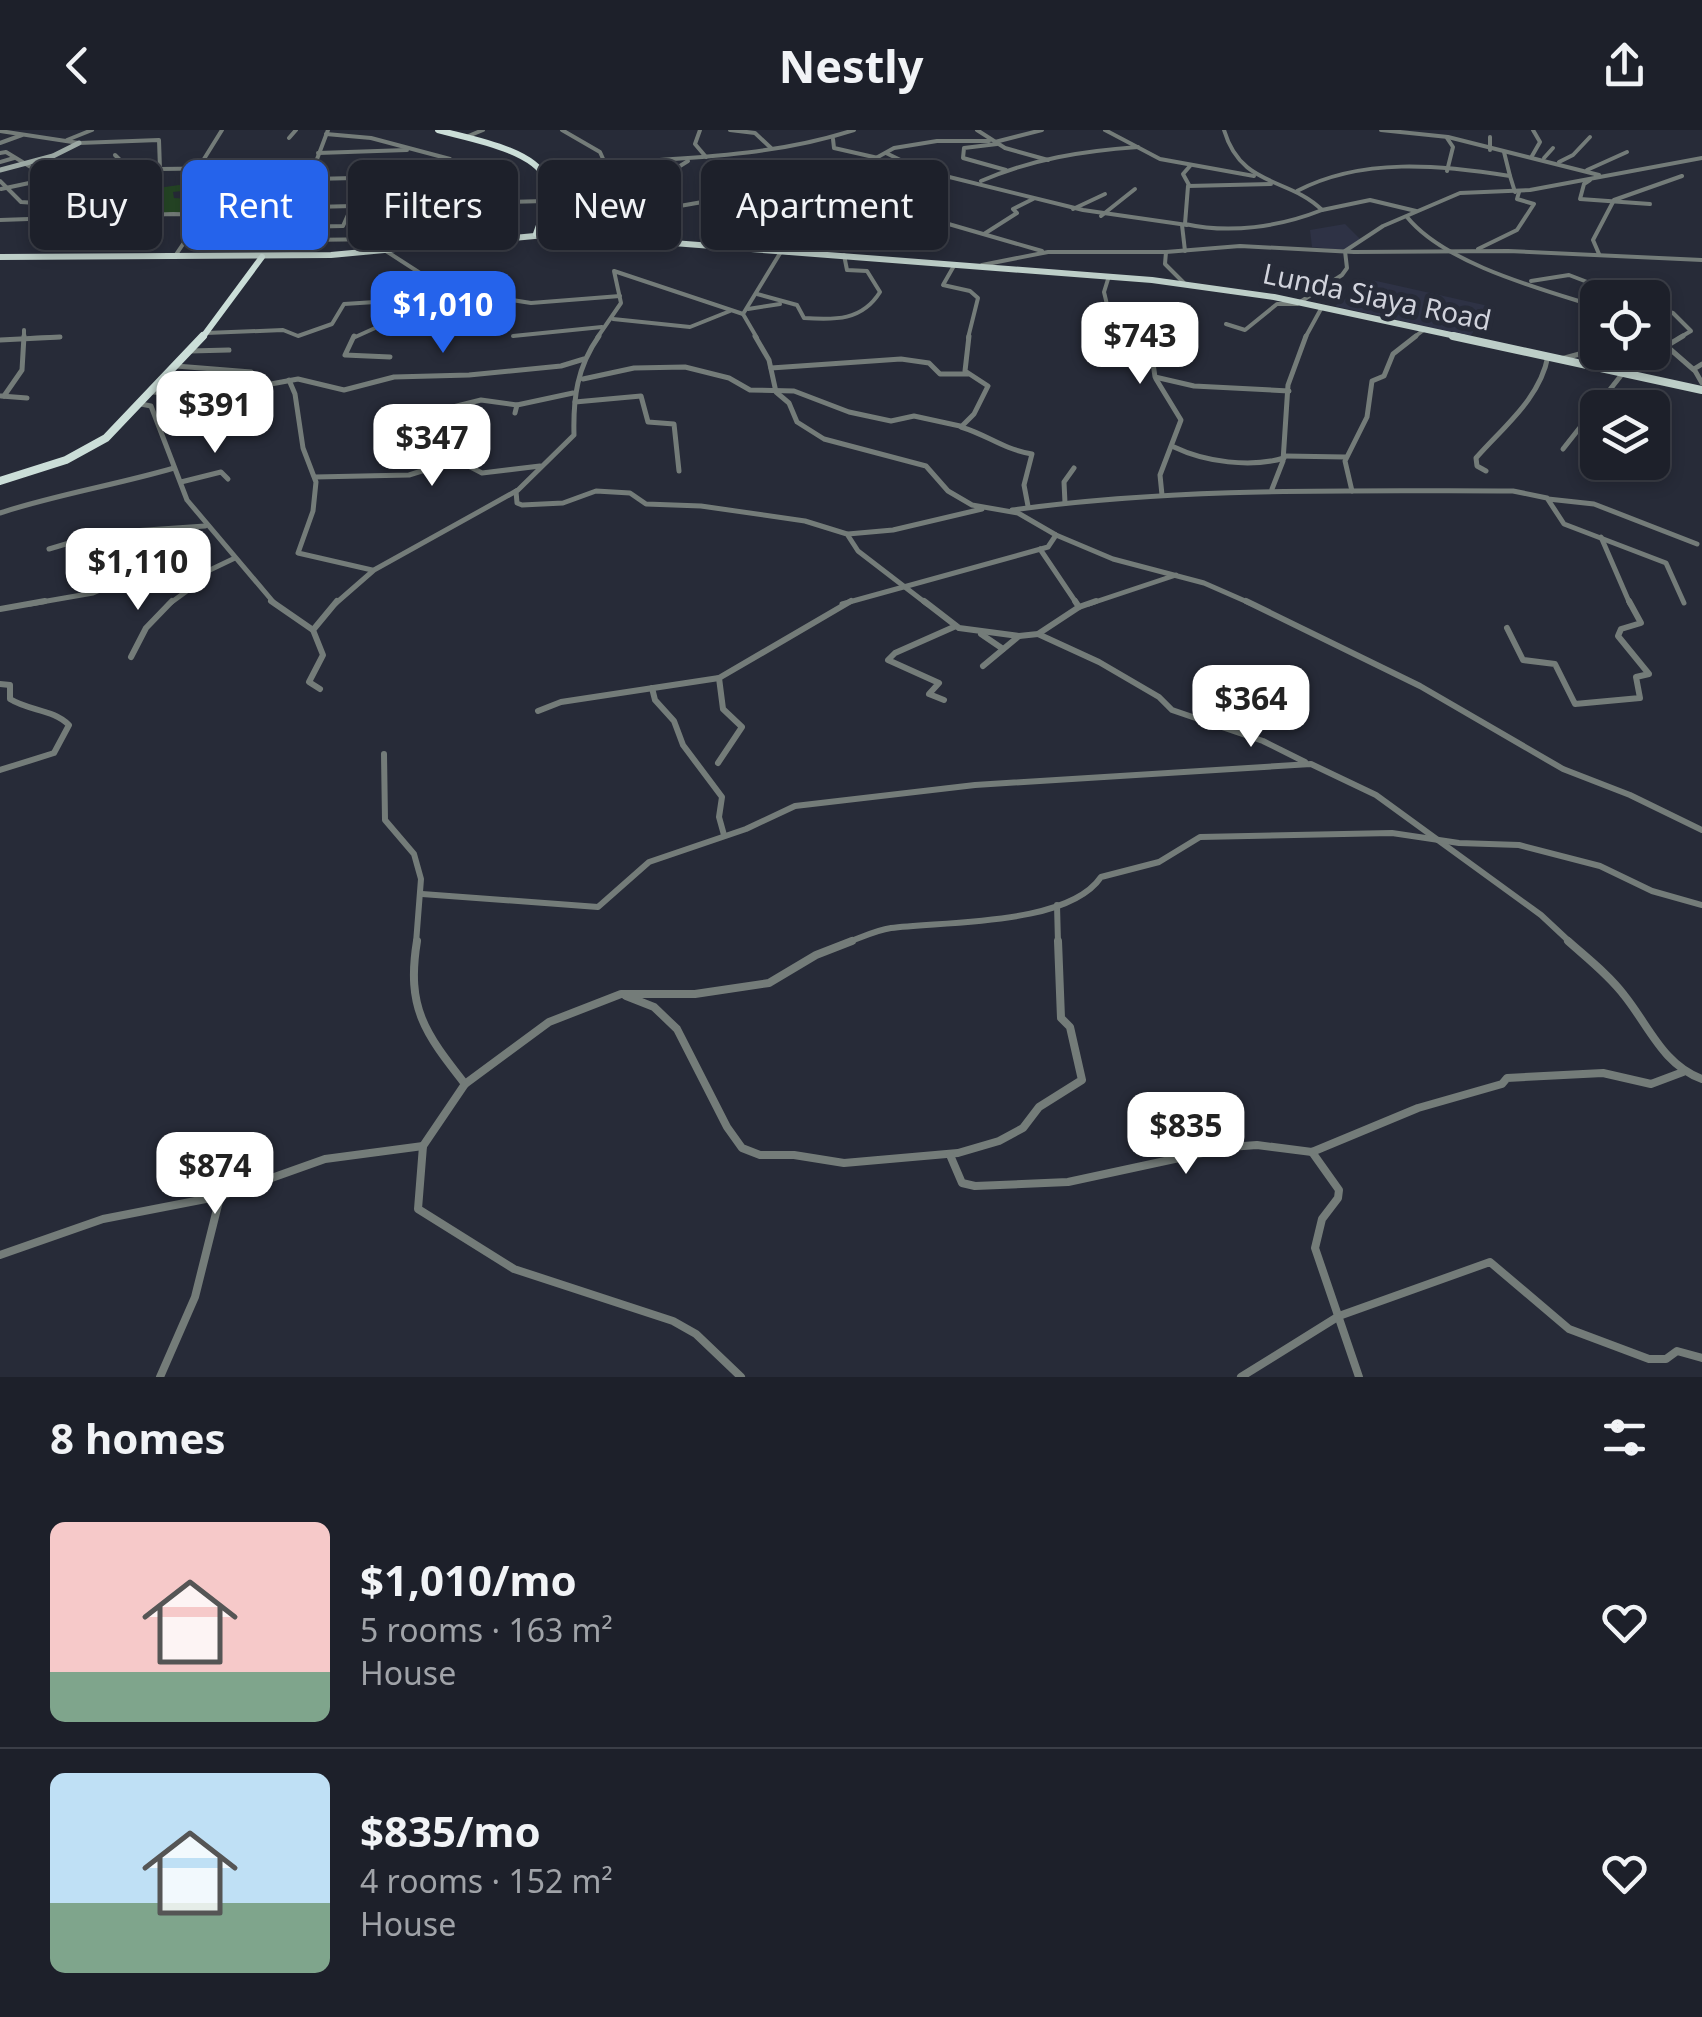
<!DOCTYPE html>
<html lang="en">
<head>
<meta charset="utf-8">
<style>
  :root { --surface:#1d202a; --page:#252832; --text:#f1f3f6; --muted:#a0a3a8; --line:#3b3e47; --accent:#2563eb }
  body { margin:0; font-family:"Noto Sans",sans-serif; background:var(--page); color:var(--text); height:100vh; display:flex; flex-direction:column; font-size:38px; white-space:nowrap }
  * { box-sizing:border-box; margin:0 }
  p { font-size:32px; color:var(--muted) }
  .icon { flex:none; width:55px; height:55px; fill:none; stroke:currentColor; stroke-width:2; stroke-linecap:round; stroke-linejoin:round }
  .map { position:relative; height:1247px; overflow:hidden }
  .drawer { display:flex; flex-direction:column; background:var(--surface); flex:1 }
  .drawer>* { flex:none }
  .hud { position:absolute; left:30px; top:30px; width:1000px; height:90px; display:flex; gap:20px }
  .controls { position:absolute; left:1580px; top:150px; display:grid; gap:20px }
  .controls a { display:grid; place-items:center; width:90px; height:90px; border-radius:15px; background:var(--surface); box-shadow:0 5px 15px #0003,0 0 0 2px var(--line); font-size:50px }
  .price { position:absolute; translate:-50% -85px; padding:0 22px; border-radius:20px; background:#fff; color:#222; font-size:32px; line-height:65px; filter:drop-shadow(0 2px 5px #0008) }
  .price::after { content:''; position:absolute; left:50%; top:60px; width:30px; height:22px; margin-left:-15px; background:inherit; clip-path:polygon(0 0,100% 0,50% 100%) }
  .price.on { background:var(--accent); color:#fff }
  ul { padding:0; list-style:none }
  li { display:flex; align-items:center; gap:30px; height:250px; padding:0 50px }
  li+li { border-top:2px solid var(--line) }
  li span { display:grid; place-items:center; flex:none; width:280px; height:200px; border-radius:15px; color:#555 }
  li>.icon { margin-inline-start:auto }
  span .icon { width:120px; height:120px; fill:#fffc; stroke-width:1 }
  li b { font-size:42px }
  h2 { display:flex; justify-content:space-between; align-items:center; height:120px; padding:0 50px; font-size:42px }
  .pill { padding:0 35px; border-radius:15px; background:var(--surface); box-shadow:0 5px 15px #0003,0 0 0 2px var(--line); font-size:35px; line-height:90px }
  .pill.on { background:var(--accent); color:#fff }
  header { display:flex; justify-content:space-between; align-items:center; height:130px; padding:0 50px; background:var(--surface); font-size:45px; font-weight:700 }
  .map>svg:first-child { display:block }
  .built { fill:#2e3245 }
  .green { fill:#254525 }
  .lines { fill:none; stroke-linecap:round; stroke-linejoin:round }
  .minor-far3 { stroke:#747c79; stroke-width:4 }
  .minor-far2 { stroke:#747c79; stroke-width:5 }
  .minor-far1 { stroke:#747c79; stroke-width:6 }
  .minor { stroke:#747c79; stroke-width:8 }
  .secondary { stroke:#9daaa5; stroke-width:5 }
  .primary-far1 { stroke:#bdcec8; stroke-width:6 }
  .primary { stroke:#bdcec8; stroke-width:8 }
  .trunk-far1 { stroke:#cbded8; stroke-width:6 }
  .trunk { stroke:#cbded8; stroke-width:8 }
  .labels { text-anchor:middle; stroke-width:10; stroke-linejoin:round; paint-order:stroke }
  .far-street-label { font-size:28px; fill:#d1d3dc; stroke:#272b38 }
</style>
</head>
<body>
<header><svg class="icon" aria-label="back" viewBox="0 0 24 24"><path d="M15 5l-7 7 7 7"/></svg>Nestly<svg class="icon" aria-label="share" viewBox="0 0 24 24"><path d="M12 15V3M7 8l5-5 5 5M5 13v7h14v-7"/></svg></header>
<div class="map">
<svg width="1702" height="1247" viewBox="0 0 1702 1247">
  <rect width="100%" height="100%" fill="#272b38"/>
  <g class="built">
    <polygon points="1345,94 1361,110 1344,120 1312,117 1310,100"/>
    <polygon points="1372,150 1493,177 1470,206 1335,176"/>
  </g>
  <polygon class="green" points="179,55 209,58 173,62 174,68 204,70 207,73 200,83 139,85 158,58"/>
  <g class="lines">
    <g class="minor-far3">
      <polyline points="562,0 600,22 604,31"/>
      <polyline points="700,0 695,14 706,27"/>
      <polyline points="730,0 755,3 771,18"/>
      <polyline points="977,0 1005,18 1048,30"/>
      <polyline points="1105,0 1160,29 1254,46"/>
      <path d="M1224,0C1241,58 1289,47 1322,80L1370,70L1416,81"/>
      <polyline points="1381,0 1448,7 1599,45"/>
      <polyline points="0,1 79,13 159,10 160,39 314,37"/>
      <polyline points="326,4 371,8 450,29 455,35 453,45"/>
      <polyline points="466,7 483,0"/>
      <polyline points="1490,7 1490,20"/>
      <polyline points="289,8 296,0"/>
      <polyline points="1447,8 1453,17 1447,41"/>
      <polyline points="833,9 834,18 878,28"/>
      <polyline points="67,10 92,0"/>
      <polyline points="995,12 1042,0"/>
      <polyline points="0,13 22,5"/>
      <polyline points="997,14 964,18 963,28 1006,40"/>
      <polyline points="1504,22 1510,46"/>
      <polyline points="0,23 6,22 62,56 160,39 160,46 132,86"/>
      <polyline points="318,23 407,20"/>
      <polyline points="886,23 921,40 1083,80 1187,95"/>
      <polyline points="115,25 131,41"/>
      <polyline points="1532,26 1540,12 1533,0"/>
      <polyline points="1544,28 1553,18"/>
      <polyline points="0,32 14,28"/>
      <polyline points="1559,32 1573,25 1590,7"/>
      <polyline points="79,34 109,51 83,87"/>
      <polyline points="581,34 593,59"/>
      <polyline points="199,37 222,0"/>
      <path d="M538,39C644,27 752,33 854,0"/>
      <polyline points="1587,40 1627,22"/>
      <polyline points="313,49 478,45 499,54 502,72"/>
      <polyline points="1590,50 1584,54 1580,69 1650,74"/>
      <polyline points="0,51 21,72 51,74"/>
      <path d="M981,51C1032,29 1082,21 1138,17"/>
      <path d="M1271,54L1188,56L1185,94C1230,104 1279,97 1322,80"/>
      <polyline points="1189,55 1183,44 1190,36"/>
      <polyline points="845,58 883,75 1042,121"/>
      <polyline points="1,59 48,49"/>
      <polyline points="547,60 648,56 688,31"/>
      <path d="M1297,61C1362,27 1440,35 1510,46L1515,62"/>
      <polyline points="95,73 141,72"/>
      <polyline points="545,74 617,72 674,77 708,71 804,84"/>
      <polyline points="400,75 386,121 420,143 485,157 493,167 531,173 620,166"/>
      <polyline points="313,77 314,37 328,0"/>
      <polyline points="1073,79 1105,64"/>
      <polyline points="1101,86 1135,59"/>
      <polyline points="40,87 62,56"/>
      <path d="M1407,87C1445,134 1541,159 1598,177"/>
      <polyline points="0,90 173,84 281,87 313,77 545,71"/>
      <polyline points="1182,95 1185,121"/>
      <polyline points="443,96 450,74"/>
      <polyline points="307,97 302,110 388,109"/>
      <polyline points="255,98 343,96 351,78"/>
      <polyline points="984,104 1017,83 1013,79 1033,69"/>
      <polyline points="1478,119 1517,100 1534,74 1517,69 1519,62"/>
      <polyline points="1166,122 1165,134 1184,153"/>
      <polyline points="1599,124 1593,110 1614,70 1682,46"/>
      <polyline points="175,126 216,65 228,38"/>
      <polyline points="955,134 943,155 970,161 978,168 968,208"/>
      <polyline points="982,135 1048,122 1166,122 1240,116 1354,122 1508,121 1702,130"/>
      <polyline points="1109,146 1104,162 1110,187 1155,204 1154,208"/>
      <polyline points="1531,151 1569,145 1629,168"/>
      <path d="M757,164L797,175L804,188C835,190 862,191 880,162L867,141L847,140L844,125"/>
      <polyline points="1652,177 1673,183 1691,201 1679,208"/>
      <polyline points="748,179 780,174"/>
      <polyline points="613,189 690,197 730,181"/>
      <polyline points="1226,194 1245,200 1277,174 1297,174 1342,145 1347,138 1345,121 1383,96 1460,63 1530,60 1702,28"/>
      <polyline points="206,203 283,200 298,206 332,194 344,174 391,171 399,180 428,180 493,167"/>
      <polyline points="1652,203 1658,208"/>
      <polyline points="513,206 602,197"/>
      <polyline points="24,208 24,200"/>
      <polyline points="30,208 60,207"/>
      <polyline points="353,208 384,194 397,179"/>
      <polyline points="597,208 621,173 614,141 743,184"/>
      <polyline points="757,208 743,184 804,84 849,54 876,28 894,18 937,11 989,11"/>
      <polyline points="1305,208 1322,177"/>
      <polyline points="1413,208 1425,199"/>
    </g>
    <g class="minor-far2">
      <polyline points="354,206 345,225 390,227"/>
      <polyline points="755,206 769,230 776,262 789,273 797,292 824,309 926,336 948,361 972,375 1018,383 1056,405 1113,429 1204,453 1252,474"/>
      <path d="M969,206L965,241L988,256L974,284L961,297C990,306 1000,318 1032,324L1024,355L1028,376"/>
      <polyline points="1154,206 1151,219 1155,247 1194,256 1289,261"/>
      <polyline points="1655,206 1694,240"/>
      <polyline points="0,210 60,207"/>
      <polyline points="1652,213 1668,215 1683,206"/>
      <polyline points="190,221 229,220"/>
      <polyline points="1561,229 1598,219"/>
      <polyline points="1702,234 1694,239 1702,253"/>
      <polyline points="176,236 251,242"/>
      <polyline points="771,238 901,229 929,233 940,244 968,244"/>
      <polyline points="217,240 209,249 221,263"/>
      <polyline points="583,249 634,238 685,237 729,248 750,260 794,261 849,282 891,291 914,286 960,296"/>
      <polyline points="1156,249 1181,290 1160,345 1162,365"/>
      <polyline points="289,250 295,264 303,318 316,352 313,381 298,423 372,440"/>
      <polyline points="152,262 211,265 298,249 344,260 394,247 469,245 561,236 584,229"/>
      <polyline points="1,266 27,268"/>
      <polyline points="4,266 22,240 24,206"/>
      <polyline points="575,272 641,266 648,292 674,294 679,341"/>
      <polyline points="141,274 151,276 187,370 275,474"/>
      <polyline points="515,283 517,275 573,263"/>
      <polyline points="389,293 481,270 517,275"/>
      <path d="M1174,317C1205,332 1251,338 1284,328"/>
      <polyline points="1563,319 1623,243"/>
      <polyline points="1285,326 1345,327"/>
      <path d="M1486,341L1477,336L1476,328C1503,297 1540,269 1548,226"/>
      <polyline points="315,347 409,345 457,330 482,343 540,336"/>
      <polyline points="181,352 221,342 228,349"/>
      <polyline points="1272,359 1283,331 1288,255 1306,206"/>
      <polyline points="516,361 517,373 522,375 563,373 596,361 630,363 646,374 701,376 805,391 847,404 858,421 927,474"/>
      <polyline points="1352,361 1345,331 1367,287 1372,251 1384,246 1393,224 1416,206"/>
      <polyline points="1548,369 1594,374 1697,414"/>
      <polyline points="1065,373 1064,352 1074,338"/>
      <path d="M1012,380C1178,357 1345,361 1513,361L1547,368L1564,394L1666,433L1684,473"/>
      <path d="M0,383C58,364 116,355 174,338"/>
      <polyline points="848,404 893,400 982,379"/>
      <polyline points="1601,407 1630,474"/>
      <polyline points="49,419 103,403 205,396"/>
      <polyline points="1040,419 1077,474"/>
      <polyline points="30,474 93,463 128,448 191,449 235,428"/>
      <polyline points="169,474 191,458 192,449"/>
      <path d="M335,474L374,440L518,360L574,305C573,268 577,237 599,206"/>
      <polyline points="842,474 1048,417 1056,405"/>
      <polyline points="1089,474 1176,445"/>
    </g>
    <g class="minor-far1">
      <polyline points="271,471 313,500"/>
      <polyline points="924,471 959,498 1019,506"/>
      <polyline points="1075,471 1079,477"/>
      <polyline points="1246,471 1420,556 1563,639 1630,665 1702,700"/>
      <polyline points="0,479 45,471"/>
      <polyline points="1507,498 1523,530 1555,534 1575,574 1640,568 1636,547 1649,544 1618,506 1621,499 1641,493 1629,471"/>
      <polyline points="981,504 1003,519"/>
      <polyline points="1038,504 1099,532 1159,567 1172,580 1263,611 1305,632"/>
      <polyline points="131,527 146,498 172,471"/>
      <polyline points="983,536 1019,506 1038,504 1079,477 1096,471"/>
      <path d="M0,554L10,555V569C29,581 53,579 69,595L54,623L0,640"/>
      <polyline points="652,558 655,570 674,591 683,615 722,667 719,687 724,705"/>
      <polyline points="320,559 309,552 323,525 313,500 337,471"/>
      <polyline points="944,570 929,564 939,553 888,530 895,523 956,496"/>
      <polyline points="538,581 561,572 719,548 851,471"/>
      <polyline points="384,624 385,690 414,724 421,749 416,813"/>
      <polyline points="718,633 742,597 723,579 719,548"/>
      <polyline points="422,764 598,777 649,732 746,699 795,676 975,655 1311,634 1376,665 1541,785 1571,813"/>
      <polyline points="1057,775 1058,813"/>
      <path d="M846,813C860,808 876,800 891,798C944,791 1068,796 1101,747L1159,732L1200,707L1392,703L1459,713L1519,715L1600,736L1652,761L1702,775"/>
    </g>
    <g class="minor">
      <path d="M417,811C406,878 425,903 465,954"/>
      <path d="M1568,811C1587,828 1609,845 1624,865C1649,896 1663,935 1702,949"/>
      <polyline points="626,866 654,877 677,899 727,997 742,1018 760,1025 794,1025 844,1033 958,1023 999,1011 1023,998 1039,977 1082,950 1070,897 1061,888 1058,811"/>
      <polyline points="1312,1022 1339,1060 1338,1068 1322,1089 1315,1118 1359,1247"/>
      <polyline points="950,1025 962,1053 975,1056 1068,1052 1230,1017 1257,1015 1312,1022 1418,978 1502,954 1507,948 1603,943 1651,954 1683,942"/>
      <polyline points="0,1125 103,1089 221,1066 325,1029 423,1016"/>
      <polyline points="160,1247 195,1167 220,1067"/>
      <polyline points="741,1247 696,1204 673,1191 514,1139 418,1079 423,1016 465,954 549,892 621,864 695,864 769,853 816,825 852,811"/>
      <polyline points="1241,1247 1339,1186 1490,1132 1569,1199 1649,1229 1666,1229 1677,1221 1702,1228"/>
    </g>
    <polyline class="secondary" points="0,40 53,26 79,13"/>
    <polyline class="primary-far1" points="0,127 331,125 556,104 1152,150 1274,167 1465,208"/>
    <polyline class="primary" points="1453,206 1702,260"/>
    <g class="trunk-far1">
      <path d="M438,0C466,8 534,19 546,49C553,66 541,88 536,104"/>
      <polyline points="202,208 262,127"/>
    </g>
    <polyline class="trunk" points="0,351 66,330 106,308 203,206"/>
  </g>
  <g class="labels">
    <g class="far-street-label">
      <text transform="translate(1377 167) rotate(12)" y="10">Lunda Siaya Road</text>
    </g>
  </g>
</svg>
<div class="controls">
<a><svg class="icon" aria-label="locate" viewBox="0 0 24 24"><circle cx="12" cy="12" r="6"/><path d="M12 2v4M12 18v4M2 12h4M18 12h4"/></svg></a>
<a><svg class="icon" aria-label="layers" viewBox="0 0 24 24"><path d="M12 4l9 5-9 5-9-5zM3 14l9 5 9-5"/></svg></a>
</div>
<b class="price on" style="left:443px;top:226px">$1,010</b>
<b class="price" style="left:1140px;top:257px">$743</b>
<b class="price" style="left:215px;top:326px">$391</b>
<b class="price" style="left:432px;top:359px">$347</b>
<b class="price" style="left:138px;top:483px">$1,110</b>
<b class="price" style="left:1251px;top:620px">$364</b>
<b class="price" style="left:1186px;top:1047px">$835</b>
<b class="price" style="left:215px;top:1087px">$874</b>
<div class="hud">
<a class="pill">Buy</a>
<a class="pill on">Rent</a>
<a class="pill">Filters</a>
<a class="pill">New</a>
<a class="pill">Apartment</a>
</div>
</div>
<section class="drawer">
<h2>8 homes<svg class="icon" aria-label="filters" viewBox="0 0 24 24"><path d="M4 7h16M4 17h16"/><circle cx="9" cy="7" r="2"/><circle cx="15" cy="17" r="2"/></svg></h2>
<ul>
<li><span style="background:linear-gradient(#f6c9c9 75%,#7fa58c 0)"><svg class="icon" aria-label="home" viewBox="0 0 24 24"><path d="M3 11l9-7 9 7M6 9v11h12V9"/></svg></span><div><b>$1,010/mo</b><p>5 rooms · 163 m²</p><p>House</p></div><svg class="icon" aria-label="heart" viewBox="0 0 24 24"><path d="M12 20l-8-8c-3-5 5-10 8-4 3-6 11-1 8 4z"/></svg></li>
<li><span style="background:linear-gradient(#bfe0f5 65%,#7fa58c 0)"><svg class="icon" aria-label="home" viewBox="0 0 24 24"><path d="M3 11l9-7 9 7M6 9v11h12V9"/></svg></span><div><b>$835/mo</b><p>4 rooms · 152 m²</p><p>House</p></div><svg class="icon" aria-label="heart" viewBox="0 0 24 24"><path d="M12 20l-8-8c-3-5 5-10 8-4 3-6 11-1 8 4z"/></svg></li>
</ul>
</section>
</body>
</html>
